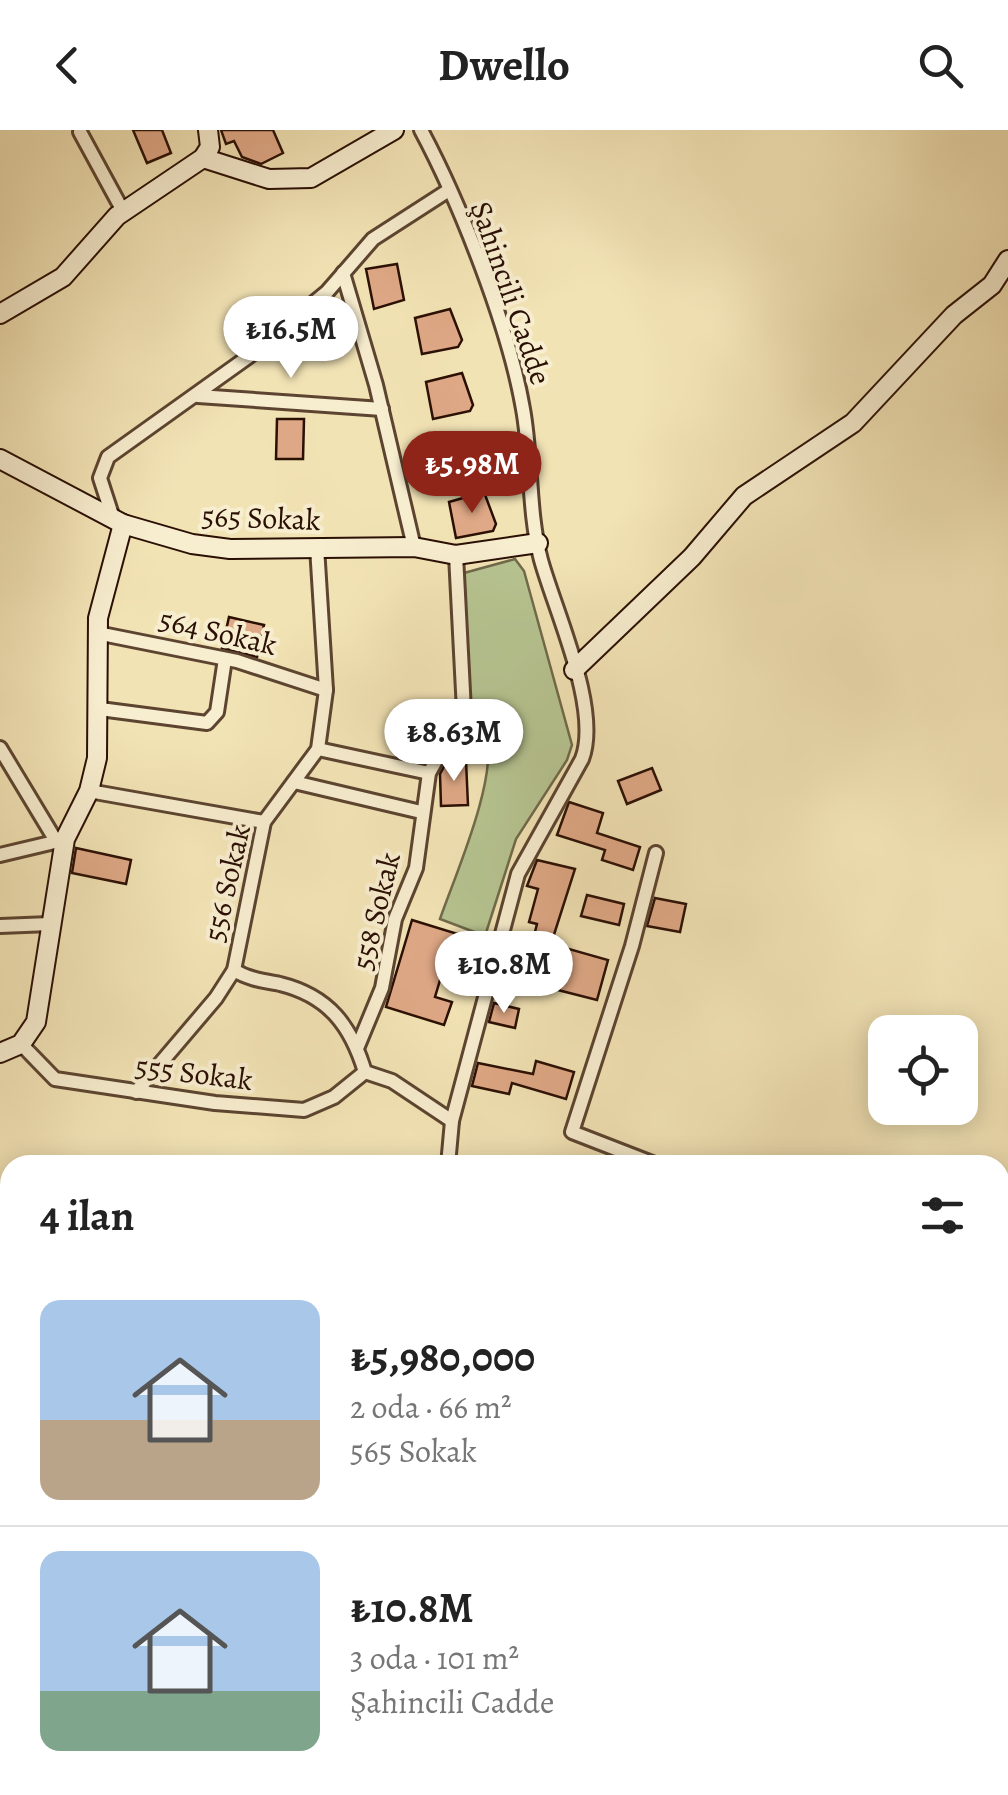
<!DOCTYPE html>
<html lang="tr">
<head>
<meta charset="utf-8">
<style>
  :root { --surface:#fff; --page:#f6f6f6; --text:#222; --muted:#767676; --line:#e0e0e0; --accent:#8f2418 }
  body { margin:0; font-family:Alegreya,serif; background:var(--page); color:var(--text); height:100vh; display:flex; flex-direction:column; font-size:38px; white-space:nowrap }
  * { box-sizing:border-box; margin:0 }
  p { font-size:32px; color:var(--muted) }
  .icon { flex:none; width:55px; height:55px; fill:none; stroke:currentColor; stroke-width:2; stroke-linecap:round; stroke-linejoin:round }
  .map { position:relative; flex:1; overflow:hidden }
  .sheet { position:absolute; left:0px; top:1025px; width:1010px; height:640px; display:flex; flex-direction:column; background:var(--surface); border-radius:30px 30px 0 0; box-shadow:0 5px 25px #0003 }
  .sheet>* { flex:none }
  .fabs { position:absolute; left:868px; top:885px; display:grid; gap:20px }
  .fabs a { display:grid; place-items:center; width:110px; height:110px; border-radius:20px; background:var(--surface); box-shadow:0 5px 25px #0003; font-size:50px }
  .price { position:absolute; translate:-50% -85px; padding:0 22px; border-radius:35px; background:#fff; color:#222; font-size:32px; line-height:65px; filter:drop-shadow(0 2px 5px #0008) }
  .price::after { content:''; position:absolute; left:50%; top:60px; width:30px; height:22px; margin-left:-15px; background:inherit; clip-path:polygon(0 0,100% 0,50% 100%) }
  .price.active { background:var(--accent); color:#fff }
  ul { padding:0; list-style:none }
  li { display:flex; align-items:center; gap:30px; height:250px; padding:0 40px }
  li+li { border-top:2px solid var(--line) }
  li span { display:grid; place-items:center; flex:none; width:280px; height:200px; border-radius:20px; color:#555 }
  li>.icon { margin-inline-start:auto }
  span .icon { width:120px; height:120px; fill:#fffc; stroke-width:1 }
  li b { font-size:42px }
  h2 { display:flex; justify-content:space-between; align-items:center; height:120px; padding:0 40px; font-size:42px }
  header { display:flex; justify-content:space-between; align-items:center; height:130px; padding:0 40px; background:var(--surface); font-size:45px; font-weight:600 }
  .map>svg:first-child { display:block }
  .green { fill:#b6c491; stroke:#706a4a; stroke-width:2.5 }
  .building { fill:#dfa886; stroke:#2a0f04; stroke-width:2.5 }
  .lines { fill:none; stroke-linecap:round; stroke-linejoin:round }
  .street-casing { stroke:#5c4430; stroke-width:18 }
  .secondary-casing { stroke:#2a0f04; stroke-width:22 }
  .street { stroke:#f7edcf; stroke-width:12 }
  .secondary { stroke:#f7edcf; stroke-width:18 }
  .labels { text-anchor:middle; stroke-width:8; stroke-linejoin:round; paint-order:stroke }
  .street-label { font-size:30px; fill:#2a0f04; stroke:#f7edcf }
</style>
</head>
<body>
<header><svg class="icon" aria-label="back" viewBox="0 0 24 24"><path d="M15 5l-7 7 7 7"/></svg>Dwello<svg class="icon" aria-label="search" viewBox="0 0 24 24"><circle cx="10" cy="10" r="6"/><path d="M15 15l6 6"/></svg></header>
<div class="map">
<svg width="1008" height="1665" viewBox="0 0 1008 1665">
  <rect width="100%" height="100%" fill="#f2e3b5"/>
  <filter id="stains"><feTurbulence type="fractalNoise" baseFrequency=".002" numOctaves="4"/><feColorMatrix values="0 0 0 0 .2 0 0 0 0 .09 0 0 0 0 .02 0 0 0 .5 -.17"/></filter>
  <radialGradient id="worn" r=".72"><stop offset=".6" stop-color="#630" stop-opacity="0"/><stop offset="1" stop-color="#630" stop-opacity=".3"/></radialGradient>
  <path class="green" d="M515,429L524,441L572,615L567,630L516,709L485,806L440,789C454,748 499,647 486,605C484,599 476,592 471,586L464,443Z"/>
  <g class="building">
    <polygon points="133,0 162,0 171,23 147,33"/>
    <polygon points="221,0 273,0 283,23 261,34 242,27 234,11 226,14"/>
    <polygon points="397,134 404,170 374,179 366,139"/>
    <polygon points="450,179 462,210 458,217 422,224 415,188"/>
    <polygon points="462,243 473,275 470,281 433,289 426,252"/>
    <polygon points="277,289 304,289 303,329 276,329"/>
    <polygon points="472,303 483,335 480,341 443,349 436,312"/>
    <polygon points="484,362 496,394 493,401 456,408 449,372"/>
    <polygon points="229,487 264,495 257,527 222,518"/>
    <polygon points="447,631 466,631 468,675 441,676 440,644"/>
    <polygon points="652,638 661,660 627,674 618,651"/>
    <polygon points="569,672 603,683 597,703 640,717 633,740 602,730 605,720 557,705"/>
    <polygon points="76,718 131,730 126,754 72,743"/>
    <polygon points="537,730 575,739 551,814 608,830 597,870 554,859 556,850 502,842 508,821 529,825 537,794 529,792 538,759 527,756"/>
    <polygon points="587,765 624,774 619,795 581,786"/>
    <polygon points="655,768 686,774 680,802 647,796"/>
    <polygon points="412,790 474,809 467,833 447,827 435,867 452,872 444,895 386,877"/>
    <polygon points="494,873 519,879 515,898 489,892"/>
    <polygon points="536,931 574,942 566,969 512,953 509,964 472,956 478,933 533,944"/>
  </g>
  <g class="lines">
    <g class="street-casing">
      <g id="street">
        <path d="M421,0C460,73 509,197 523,279C532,328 528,382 541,430C555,481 601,579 582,629L518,744L452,991L448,1035"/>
        <polyline points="80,2 123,81"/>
        <polyline points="343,143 376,255 414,417"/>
        <polyline points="198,266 382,279"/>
        <polyline points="113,388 100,348 108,327 248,227 327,162 373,109 449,60"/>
        <polyline points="97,503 237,531 326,560"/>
        <polyline points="100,579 207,593 217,582 225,529"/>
        <polyline points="0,618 56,711"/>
        <polyline points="318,619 429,643"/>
        <polyline points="294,652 421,682"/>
        <polyline points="89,661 264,692"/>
        <polyline points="656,723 632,816 572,1002 657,1035"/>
        <polyline points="0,725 63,710"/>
        <polyline points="0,796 50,794"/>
        <path d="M234,840C248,849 264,851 280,854C329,866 351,896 365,942L392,951L452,991"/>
        <polyline points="21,914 55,949 215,973 304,980 334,967 365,942"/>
        <polyline points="358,916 382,858 395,789 416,738 429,643 464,581 456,425"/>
        <polyline points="136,962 216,868 234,840 264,692 318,619 326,560 317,417"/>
        <polyline points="0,1091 10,1085"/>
        <polyline points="1000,1171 1003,1145"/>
        <polyline points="10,1311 5,1420 10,1431"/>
        <polyline points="1000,1576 1008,1574"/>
        <polyline points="0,1595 10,1588"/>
        <polyline points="190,1655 191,1665"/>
        <polyline points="417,1665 419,1655"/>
        <polyline points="495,1665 496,1655"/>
        <polyline points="604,1665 605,1655"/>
        <polyline points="695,1665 695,1655"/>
        <polyline points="899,1665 910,1655"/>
      </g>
    </g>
    <g class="secondary-casing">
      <g id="secondary">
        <polyline points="203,28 269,49 311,48 394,0"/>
        <polyline points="0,184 63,147 117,86 203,28 210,17 208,0"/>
        <polyline points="0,329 123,394 192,414 230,419 414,417 456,425 538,413"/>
        <polyline points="574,540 692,427 744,366 853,293 954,185 992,155 1008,130"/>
        <polyline points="0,923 21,914 36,892 65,709 89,661 97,628 98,488 123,394"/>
      </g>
    </g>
    <use href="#street" class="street"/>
    <use href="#secondary" class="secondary"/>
  </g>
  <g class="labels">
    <g class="street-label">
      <text transform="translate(511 163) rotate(71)" y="10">Şahincili Cadde</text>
      <text transform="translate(261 388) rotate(2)" y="10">565 Sokak</text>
      <text transform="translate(218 502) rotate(13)" y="10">564 Sokak</text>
      <text transform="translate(227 753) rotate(-77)" y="10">556 Sokak</text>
      <text transform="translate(376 781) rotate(-76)" y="10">558 Sokak</text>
      <text transform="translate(194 943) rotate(7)" y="10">555 Sokak</text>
    </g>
  </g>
  <rect width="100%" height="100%" filter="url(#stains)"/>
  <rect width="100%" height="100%" fill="url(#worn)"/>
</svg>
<div class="fabs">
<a><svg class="icon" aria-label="locate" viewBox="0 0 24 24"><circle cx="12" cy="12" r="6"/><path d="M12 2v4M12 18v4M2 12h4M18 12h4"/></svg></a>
</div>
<b class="price" style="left:291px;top:251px">₺16.5M</b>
<b class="price active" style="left:472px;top:386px">₺5.98M</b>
<b class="price" style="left:454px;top:654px">₺8.63M</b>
<b class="price" style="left:504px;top:886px">₺10.8M</b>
<section class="sheet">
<h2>4 ilan<svg class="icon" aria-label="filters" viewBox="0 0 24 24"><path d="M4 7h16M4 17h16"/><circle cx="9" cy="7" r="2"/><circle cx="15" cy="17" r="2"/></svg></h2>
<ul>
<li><span style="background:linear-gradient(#a9c7e8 60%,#b9a48a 0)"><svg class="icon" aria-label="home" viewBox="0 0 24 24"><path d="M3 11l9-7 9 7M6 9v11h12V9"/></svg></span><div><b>₺5,980,000</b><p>2 oda · 66 m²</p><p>565 Sokak</p></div></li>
<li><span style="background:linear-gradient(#a9c7e8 70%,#7fa58c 0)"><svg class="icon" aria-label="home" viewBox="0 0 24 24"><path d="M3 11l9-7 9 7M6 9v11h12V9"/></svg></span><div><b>₺10.8M</b><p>3 oda · 101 m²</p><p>Şahincili Cadde</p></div></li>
</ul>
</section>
</div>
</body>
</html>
